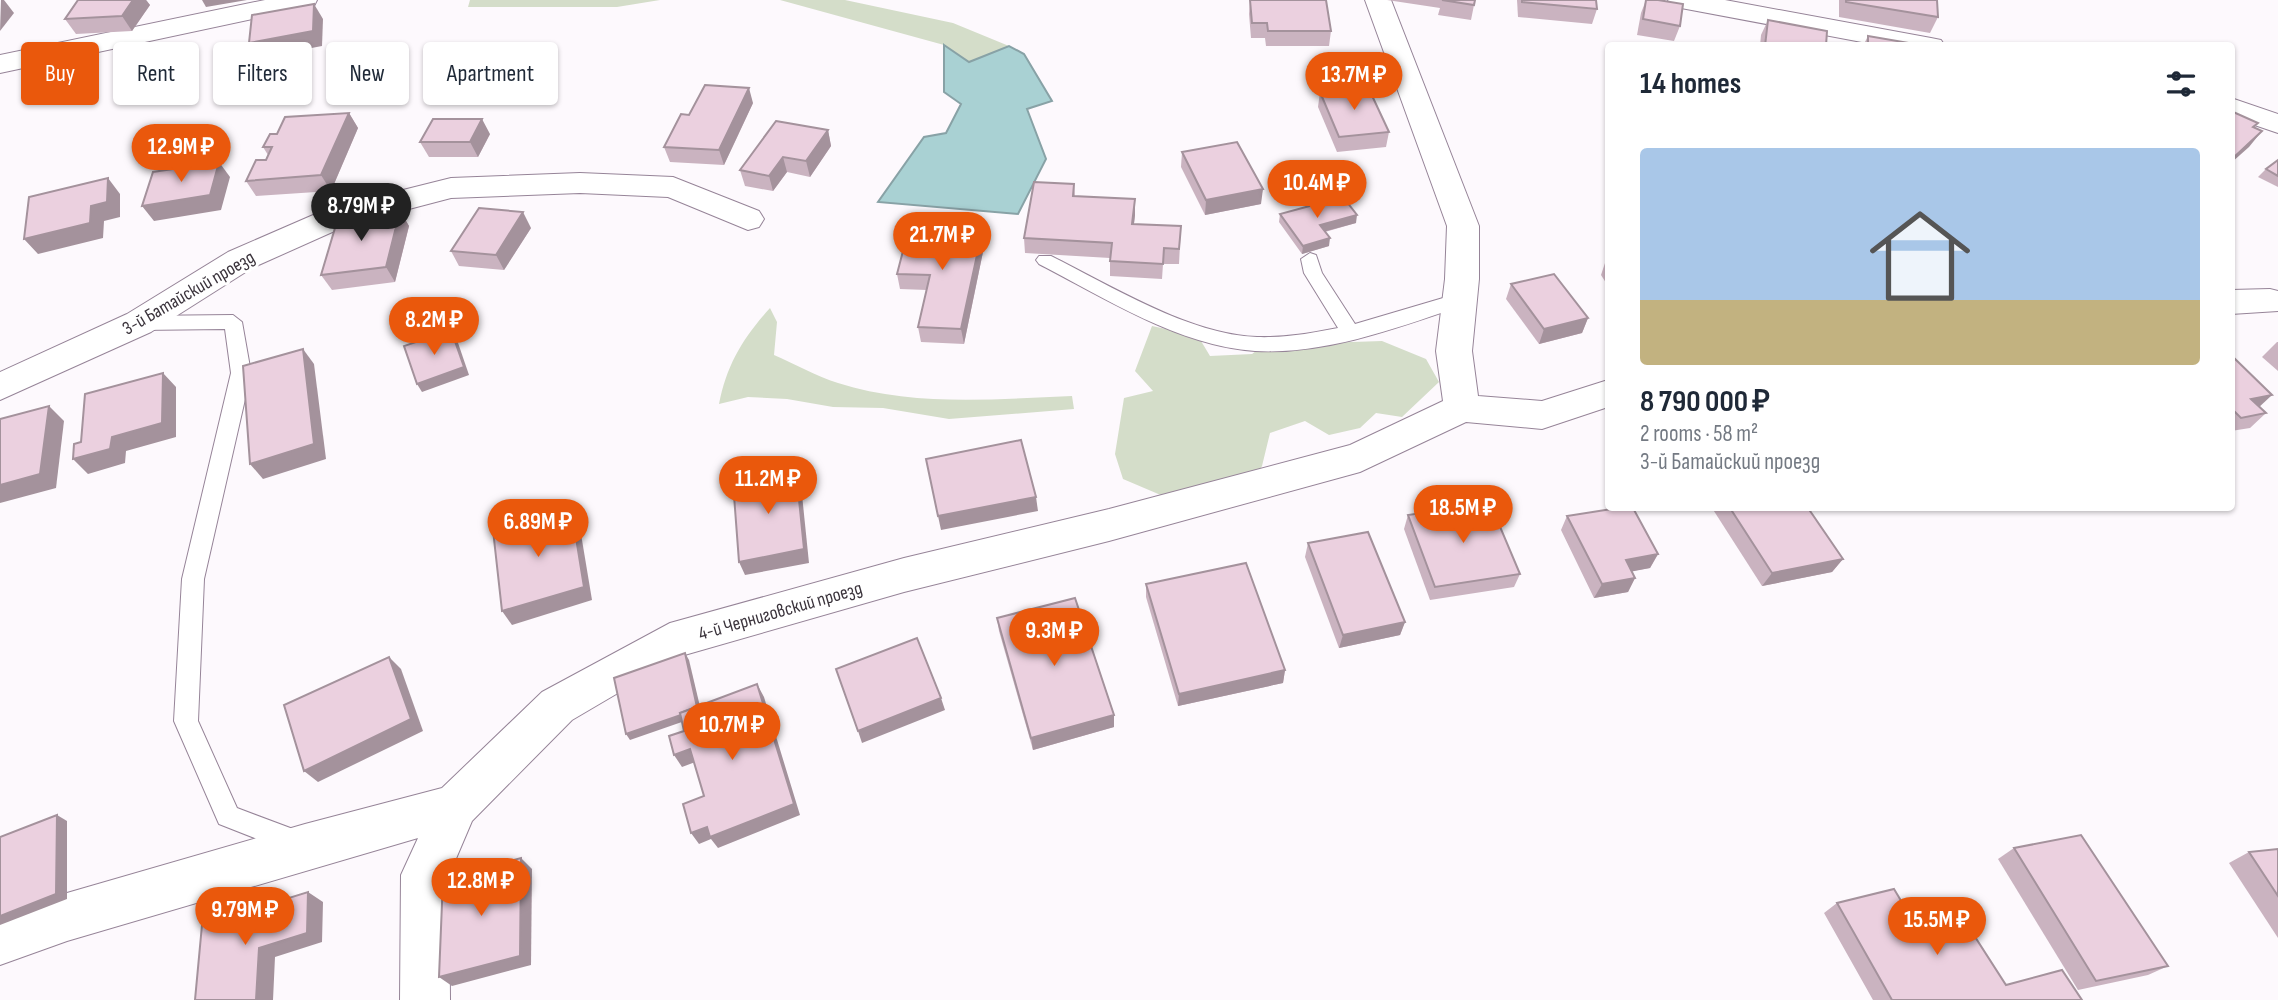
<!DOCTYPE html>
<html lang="en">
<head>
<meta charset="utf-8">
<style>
  :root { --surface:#fff; --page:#f2f2f3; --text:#1f2937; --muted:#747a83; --accent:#ea580c }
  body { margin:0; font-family:"Sofia Sans Condensed",sans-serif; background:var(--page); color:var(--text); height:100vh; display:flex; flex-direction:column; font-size:26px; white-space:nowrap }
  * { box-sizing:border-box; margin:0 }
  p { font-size:23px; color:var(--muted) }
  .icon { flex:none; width:38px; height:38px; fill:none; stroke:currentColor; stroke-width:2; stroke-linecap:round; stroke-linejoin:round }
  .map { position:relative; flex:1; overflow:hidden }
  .drawer { position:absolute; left:1605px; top:42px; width:630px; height:469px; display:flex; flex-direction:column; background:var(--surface); border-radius:7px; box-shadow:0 2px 5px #0004 }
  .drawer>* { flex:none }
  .banner { position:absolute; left:21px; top:42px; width:665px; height:63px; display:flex; gap:14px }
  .price { position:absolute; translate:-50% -60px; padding:0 16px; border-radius:24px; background:var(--accent); color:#fff; font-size:23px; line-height:46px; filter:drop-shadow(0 2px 4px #0008) }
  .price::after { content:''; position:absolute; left:50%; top:42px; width:21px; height:16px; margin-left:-10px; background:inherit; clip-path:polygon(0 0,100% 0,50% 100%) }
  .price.current { background:#222; color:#fff }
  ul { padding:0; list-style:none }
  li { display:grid; align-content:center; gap:14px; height:371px; padding:0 35px }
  li span { display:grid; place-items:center; height:217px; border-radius:7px; color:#555 }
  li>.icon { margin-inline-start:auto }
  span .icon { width:126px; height:126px; fill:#fffc; stroke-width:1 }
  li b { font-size:30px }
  h2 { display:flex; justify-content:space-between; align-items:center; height:84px; padding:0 35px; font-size:30px }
  .chip { padding:0 24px; border-radius:7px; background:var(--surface); box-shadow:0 2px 5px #0004; font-size:24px; line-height:63px }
  .chip.current { background:var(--accent); color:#fff }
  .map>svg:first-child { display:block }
  .green { fill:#d4ddc9 }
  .water { fill:#a9d1d3; stroke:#88a2a6; stroke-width:2 }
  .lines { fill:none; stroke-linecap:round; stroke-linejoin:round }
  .service-casing { stroke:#968498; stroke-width:2 }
  .minor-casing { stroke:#968498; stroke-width:2 }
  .service { fill:#fff; fill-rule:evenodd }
  .minor { fill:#fff; fill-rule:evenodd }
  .wall { fill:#cab3c0 }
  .shaded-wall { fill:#a4929c }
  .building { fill:#ebd0df; stroke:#a4929c; stroke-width:2 }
  .labels { text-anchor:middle; stroke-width:6; stroke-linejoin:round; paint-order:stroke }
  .street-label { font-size:19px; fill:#3b343c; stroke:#fff }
</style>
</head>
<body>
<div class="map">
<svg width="2278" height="1000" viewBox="0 0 2278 1000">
  <rect width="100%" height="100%" fill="#fdf9fd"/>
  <g class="green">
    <polygon points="470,0 660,0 617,7 468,7"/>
    <polygon points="780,0 845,0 953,23 1009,46 969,63 944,45"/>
    <path d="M770,308L777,322L774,355C795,364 816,376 838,383C913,407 994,399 1072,396L1074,409L949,419L883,408L833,407L787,399L748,397L719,404C727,364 743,338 770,308Z"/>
    <polygon points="1152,326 1198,336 1210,356 1252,354 1264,345 1382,341 1426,359 1439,382 1402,417 1376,413 1360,428 1329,435 1305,421 1270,433 1262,466 1246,496 1163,496 1123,479 1115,454 1124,398 1153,391 1135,371"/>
  </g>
  <polygon class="water" points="944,45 969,62 1009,46 1024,54 1052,101 1027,109 1046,159 1018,214 878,202 924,137 946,133 961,104 944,92"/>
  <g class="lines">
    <g class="service-casing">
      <g id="service">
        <path d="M1310,253L1316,255L1322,273L1355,324L1460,293L1469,299L1467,304C1400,327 1326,355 1255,351C1179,346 1105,298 1039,264L1036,260L1039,256H1051C1111,286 1190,335 1257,337C1285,338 1312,333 1338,328L1304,273L1301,259Z"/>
        <polygon points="233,315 242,322 251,373 204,579 198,721 237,808 309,835 313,844 309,853 300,856 219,824 174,721 182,579 231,373 225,329 139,330 130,323 139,316"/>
      </g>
    </g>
    <g class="minor-casing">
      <g id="minor">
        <polygon points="265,0 317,0 314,6 304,8 0,73 0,55"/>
        <polygon points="1365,0 1391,0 1479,226 1479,279 1472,351 1478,396 1542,401 1608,380 1608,407 1542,429 1466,422 1360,472 1109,541 904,592 681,656 572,720 472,821 449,875 450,1000 400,1000 401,875 418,838 67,941 0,965 0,917 67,893 305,824 442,788 542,692 670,623 904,558 1109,509 1350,445 1443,401 1436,351 1445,279 1447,226"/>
        <polygon points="1668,0 1725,0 1931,38 1941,40 1945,46 1883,46 1681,8 1671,6"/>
        <polygon points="2231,98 2278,114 2278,133 2231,117"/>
        <polygon points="580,173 673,177 759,211 764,219 759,227 748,230 668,197 580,193 451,198 348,225 252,268 151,332 0,400 0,372 127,314 228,252 327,209 451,178"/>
        <polygon points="2270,289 2278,291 2278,311 2231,314 2231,290"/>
      </g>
    </g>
    <use href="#service" class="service"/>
    <use href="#minor" class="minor"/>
  </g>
  <g class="wall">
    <polygon points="78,0 146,0 150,5 132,31 76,34 65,19"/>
    <polygon points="1250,0 1331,31 1329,46 1266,46 1265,38 1251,38 1249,14"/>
    <polygon points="1387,0 1475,0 1471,20 1438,15 1440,8"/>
    <polygon points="1517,0 1596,0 1597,9 1592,24 1518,17"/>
    <polygon points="1646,0 1680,26 1674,41 1637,35 1641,13"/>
    <polygon points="1839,0 1937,0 1938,17 1930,33 1839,17"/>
    <polygon points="1768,20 1826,46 1760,46 1761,35"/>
    <polygon points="1868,36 1915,46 1863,46"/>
    <polygon points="1320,92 1389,132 1386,147 1337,152 1318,107"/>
    <polygon points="753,103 724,165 670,162 664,147"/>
    <polygon points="349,113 358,128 331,191 256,196 246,181 266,160 268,155 263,147 277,134"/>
    <polygon points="828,130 831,146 810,177 787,172 773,191 745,186 740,170"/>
    <polygon points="490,134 478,157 429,157 420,142"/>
    <polygon points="1182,152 1261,204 1205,215 1181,167"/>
    <polygon points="2278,160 2278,187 2258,177 2266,169"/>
    <polygon points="1074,184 1075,196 1135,215 1134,224 1181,226 1179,264 1163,264 1162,279 1110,276 1110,258 1025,253 1024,238"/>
    <polygon points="400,211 409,226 395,282 332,290 321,275"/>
    <polygon points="1280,214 1356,223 1325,232 1329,246 1302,254 1279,222"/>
    <polygon points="531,228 504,270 459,266 451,251"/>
    <polygon points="982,232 984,247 964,344 921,342 918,327 927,290 900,289 897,274"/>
    <polygon points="1608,259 1608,286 1601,275 1606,260"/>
    <polygon points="1511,284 1588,318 1582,333 1539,344 1506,299"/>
    <polygon points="2277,342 2278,342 2278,371 2262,357"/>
    <polygon points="2231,355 2259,406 2266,413 2250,428 2231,431"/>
    <polygon points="1712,508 1808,508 1843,559 1832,572 1762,586"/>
    <polygon points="1408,515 1520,574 1514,587 1430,600 1404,529"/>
    <polygon points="1567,516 1658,554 1650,568 1632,571 1635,578 1628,592 1594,598 1561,530"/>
    <polygon points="1308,543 1405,622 1400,635 1339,648 1305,557"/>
    <polygon points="1146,584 1285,670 1283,683 1178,706 1146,597"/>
    <polygon points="997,618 1114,727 1033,750 999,631"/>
    <polygon points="2014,848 2168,966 2148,975 2078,990 1998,859"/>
    <polygon points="2278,849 2278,938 2229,863 2249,852"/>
    <polygon points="1837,903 1915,924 2006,985 2082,1000 1873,1000 1824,913"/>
  </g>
  <g class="shaded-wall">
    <polygon points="1,0 4,0 14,13 0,31"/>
    <polygon points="133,0 146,0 150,5 132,31 122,16"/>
    <polygon points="202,0 247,0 206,7"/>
    <polygon points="314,4 323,19 322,46 259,58 249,43"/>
    <polygon points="749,88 753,103 724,165 719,150"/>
    <polygon points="349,113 358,128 331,191 321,175"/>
    <polygon points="482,119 490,134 478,157 470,142"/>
    <polygon points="828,130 831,146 810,177 806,161"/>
    <polygon points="2262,131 2249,147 2231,163 2232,159"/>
    <polygon points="783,157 787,172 773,191 769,176"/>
    <polygon points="219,162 230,177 221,210 154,221 142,206"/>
    <polygon points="108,178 120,194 120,217 104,221 103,238 38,254 24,239 91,206"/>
    <polygon points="1263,189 1261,204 1205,215 1206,200"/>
    <polygon points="1135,199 1135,215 1132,239 1132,224"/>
    <polygon points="400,211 409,226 395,282 386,267"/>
    <polygon points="523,212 531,228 504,270 496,255"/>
    <polygon points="1357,215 1356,223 1319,233 1320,225"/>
    <polygon points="982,232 984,247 964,344 961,329"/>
    <polygon points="1330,238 1329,246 1302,254 1303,246"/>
    <polygon points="1588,318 1582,333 1539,344 1544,329"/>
    <polygon points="451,330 456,337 469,375 422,392 417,384"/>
    <polygon points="303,349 314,364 326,459 263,479 250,464"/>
    <polygon points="163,373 176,387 176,437 126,451 125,463 88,474 73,459"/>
    <polygon points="2272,395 2256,410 2236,413 2251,399"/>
    <polygon points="49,406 64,421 56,488 0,503 0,485"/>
    <polygon points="796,470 801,485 809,563 745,575 739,562"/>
    <polygon points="1036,497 1038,511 941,530 938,516"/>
    <polygon points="571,507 579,522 592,600 512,625 502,611"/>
    <polygon points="1658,554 1650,568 1619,574 1626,560"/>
    <polygon points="1843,559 1832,572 1762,586 1772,573"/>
    <polygon points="1635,578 1628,592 1594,598 1602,584"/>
    <polygon points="1405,622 1400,635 1339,648 1343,635"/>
    <polygon points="685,653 689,660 702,715 630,740 626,734"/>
    <polygon points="389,657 401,669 423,731 318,782 304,771"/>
    <polygon points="1285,670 1283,683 1178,706 1179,694"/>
    <polygon points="757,684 764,697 800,815 718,848 711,839 699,844 691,833 707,827"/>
    <polygon points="941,698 945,710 862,743 858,731"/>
    <polygon points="1114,715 1114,727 1033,750 1031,738"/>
    <polygon points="690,749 698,761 682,767 674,755"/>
    <polygon points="57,815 67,821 67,899 0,925 0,916"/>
    <polygon points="521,858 532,869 531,965 452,986 439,977"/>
    <polygon points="308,892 323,902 322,942 275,957 273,1000 256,1000 259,948"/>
  </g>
  <g class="building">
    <polygon points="78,0 133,0 122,16 65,19"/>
    <polygon points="1250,0 1326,0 1331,31 1268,31 1267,23 1252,23"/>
    <polygon points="1442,0 1475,0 1474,5"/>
    <polygon points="1522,0 1596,0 1597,9 1522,2"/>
    <polygon points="1646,0 1658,0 1683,4 1680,26 1643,19"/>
    <polygon points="1846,0 1937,0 1938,17 1846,2"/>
    <polygon points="314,4 313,31 249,43 252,15"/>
    <polygon points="1768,20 1827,31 1826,46 1765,46"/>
    <polygon points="1868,36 1915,44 1915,46 1868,46"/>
    <polygon points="705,85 749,88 719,150 664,147 681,114 689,115"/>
    <polygon points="1368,87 1389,132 1339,137 1320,92"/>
    <polygon points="2231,111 2258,123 2253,127 2262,131 2232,159"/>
    <polygon points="349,113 321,175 246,181 256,160 266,160 272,147 263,147 270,134 277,134 285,117"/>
    <polygon points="433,119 482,119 470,142 420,142"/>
    <polygon points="776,121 828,130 806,161 783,157 769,176 740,170"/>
    <polygon points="1237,142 1263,189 1206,200 1182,152"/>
    <polygon points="2278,160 2278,176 2266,169"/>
    <polygon points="219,162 210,195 142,206 153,172"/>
    <polygon points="108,178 107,202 91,206 90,223 24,239 29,197"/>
    <polygon points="1034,182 1074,184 1073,196 1135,199 1132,224 1181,226 1179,249 1164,248 1163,264 1110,261 1112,243 1024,238"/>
    <polygon points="1343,197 1357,215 1320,225 1330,238 1303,246 1280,214"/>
    <polygon points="479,208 523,212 496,255 451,251"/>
    <polygon points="400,211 386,267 321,275 338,218"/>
    <polygon points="909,228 982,232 961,329 918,327 930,275 897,274"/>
    <polygon points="1554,274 1588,318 1544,329 1511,284"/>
    <polygon points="451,330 464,367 417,384 404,346"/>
    <polygon points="303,349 314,444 250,464 243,366"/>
    <polygon points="2231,355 2272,395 2251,399 2266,413 2241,418 2231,408"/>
    <polygon points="163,373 162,423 112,437 110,449 73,459 74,444 81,442 85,394"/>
    <polygon points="49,406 40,474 0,485 0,419"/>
    <polygon points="1021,440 1036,497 938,516 926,459"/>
    <polygon points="796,470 804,549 739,562 733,482"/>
    <polygon points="1490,503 1520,574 1435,587 1408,515"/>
    <polygon points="571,507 584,587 502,611 493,530"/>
    <polygon points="1618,508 1633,508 1658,554 1626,560 1635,578 1602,584 1567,516"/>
    <polygon points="1730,508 1808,508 1843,559 1772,573"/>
    <polygon points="1368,532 1405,622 1343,635 1308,543"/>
    <polygon points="1246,563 1285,670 1179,694 1146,584"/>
    <polygon points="1075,598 1114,715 1031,738 997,618"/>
    <polygon points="917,638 941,698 858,731 836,669"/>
    <polygon points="685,653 697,707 680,713 681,715 626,734 614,678"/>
    <polygon points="389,657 411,719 304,771 284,705"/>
    <polygon points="757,684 794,804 710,837 707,827 691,833 683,804 704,796 690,749 674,755 669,736 684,731 680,713"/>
    <polygon points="57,815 56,894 0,916 0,837"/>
    <polygon points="2081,835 2168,966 2096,981 2014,848"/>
    <polygon points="2278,849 2278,896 2249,852"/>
    <polygon points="521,858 520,956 439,977 443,879"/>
    <polygon points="1894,889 1915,924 1959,912 2006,985 2062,970 2082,1000 1892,1000 1837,903"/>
    <polygon points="308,892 307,933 259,948 256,1000 195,1000 202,925"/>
  </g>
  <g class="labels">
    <g class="street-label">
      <text transform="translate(188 292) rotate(-30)" y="7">3-й Батайский проезд</text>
      <text transform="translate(780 610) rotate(-16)" y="7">4-й Черниговский проезд</text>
    </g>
  </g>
</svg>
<b class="price" style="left:1354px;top:112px">13.7M ₽</b>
<b class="price" style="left:181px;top:184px">12.9M ₽</b>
<b class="price" style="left:1317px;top:220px">10.4M ₽</b>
<b class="price current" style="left:361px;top:243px">8.79M ₽</b>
<b class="price" style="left:942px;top:272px">21.7M ₽</b>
<b class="price" style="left:434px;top:357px">8.2M ₽</b>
<b class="price" style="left:768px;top:516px">11.2M ₽</b>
<b class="price" style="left:1463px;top:545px">18.5M ₽</b>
<b class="price" style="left:538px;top:559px">6.89M ₽</b>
<b class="price" style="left:1054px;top:668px">9.3M ₽</b>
<b class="price" style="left:732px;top:762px">10.7M ₽</b>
<b class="price" style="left:481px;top:918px">12.8M ₽</b>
<b class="price" style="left:245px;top:947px">9.79M ₽</b>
<b class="price" style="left:1937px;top:957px">15.5M ₽</b>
<div class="banner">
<a class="chip current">Buy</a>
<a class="chip">Rent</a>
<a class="chip">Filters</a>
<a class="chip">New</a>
<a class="chip">Apartment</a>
</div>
<section class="drawer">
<h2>14 homes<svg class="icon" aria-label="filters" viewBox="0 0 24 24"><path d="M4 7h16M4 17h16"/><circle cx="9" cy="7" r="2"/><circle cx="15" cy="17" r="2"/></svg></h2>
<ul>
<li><span style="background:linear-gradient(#a9c7e8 70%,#c2b280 0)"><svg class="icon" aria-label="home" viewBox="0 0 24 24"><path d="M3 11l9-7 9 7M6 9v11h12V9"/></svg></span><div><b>8 790 000 ₽</b><p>2 rooms · 58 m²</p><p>3-й Батайский проезд</p></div></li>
</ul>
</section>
</div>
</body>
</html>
